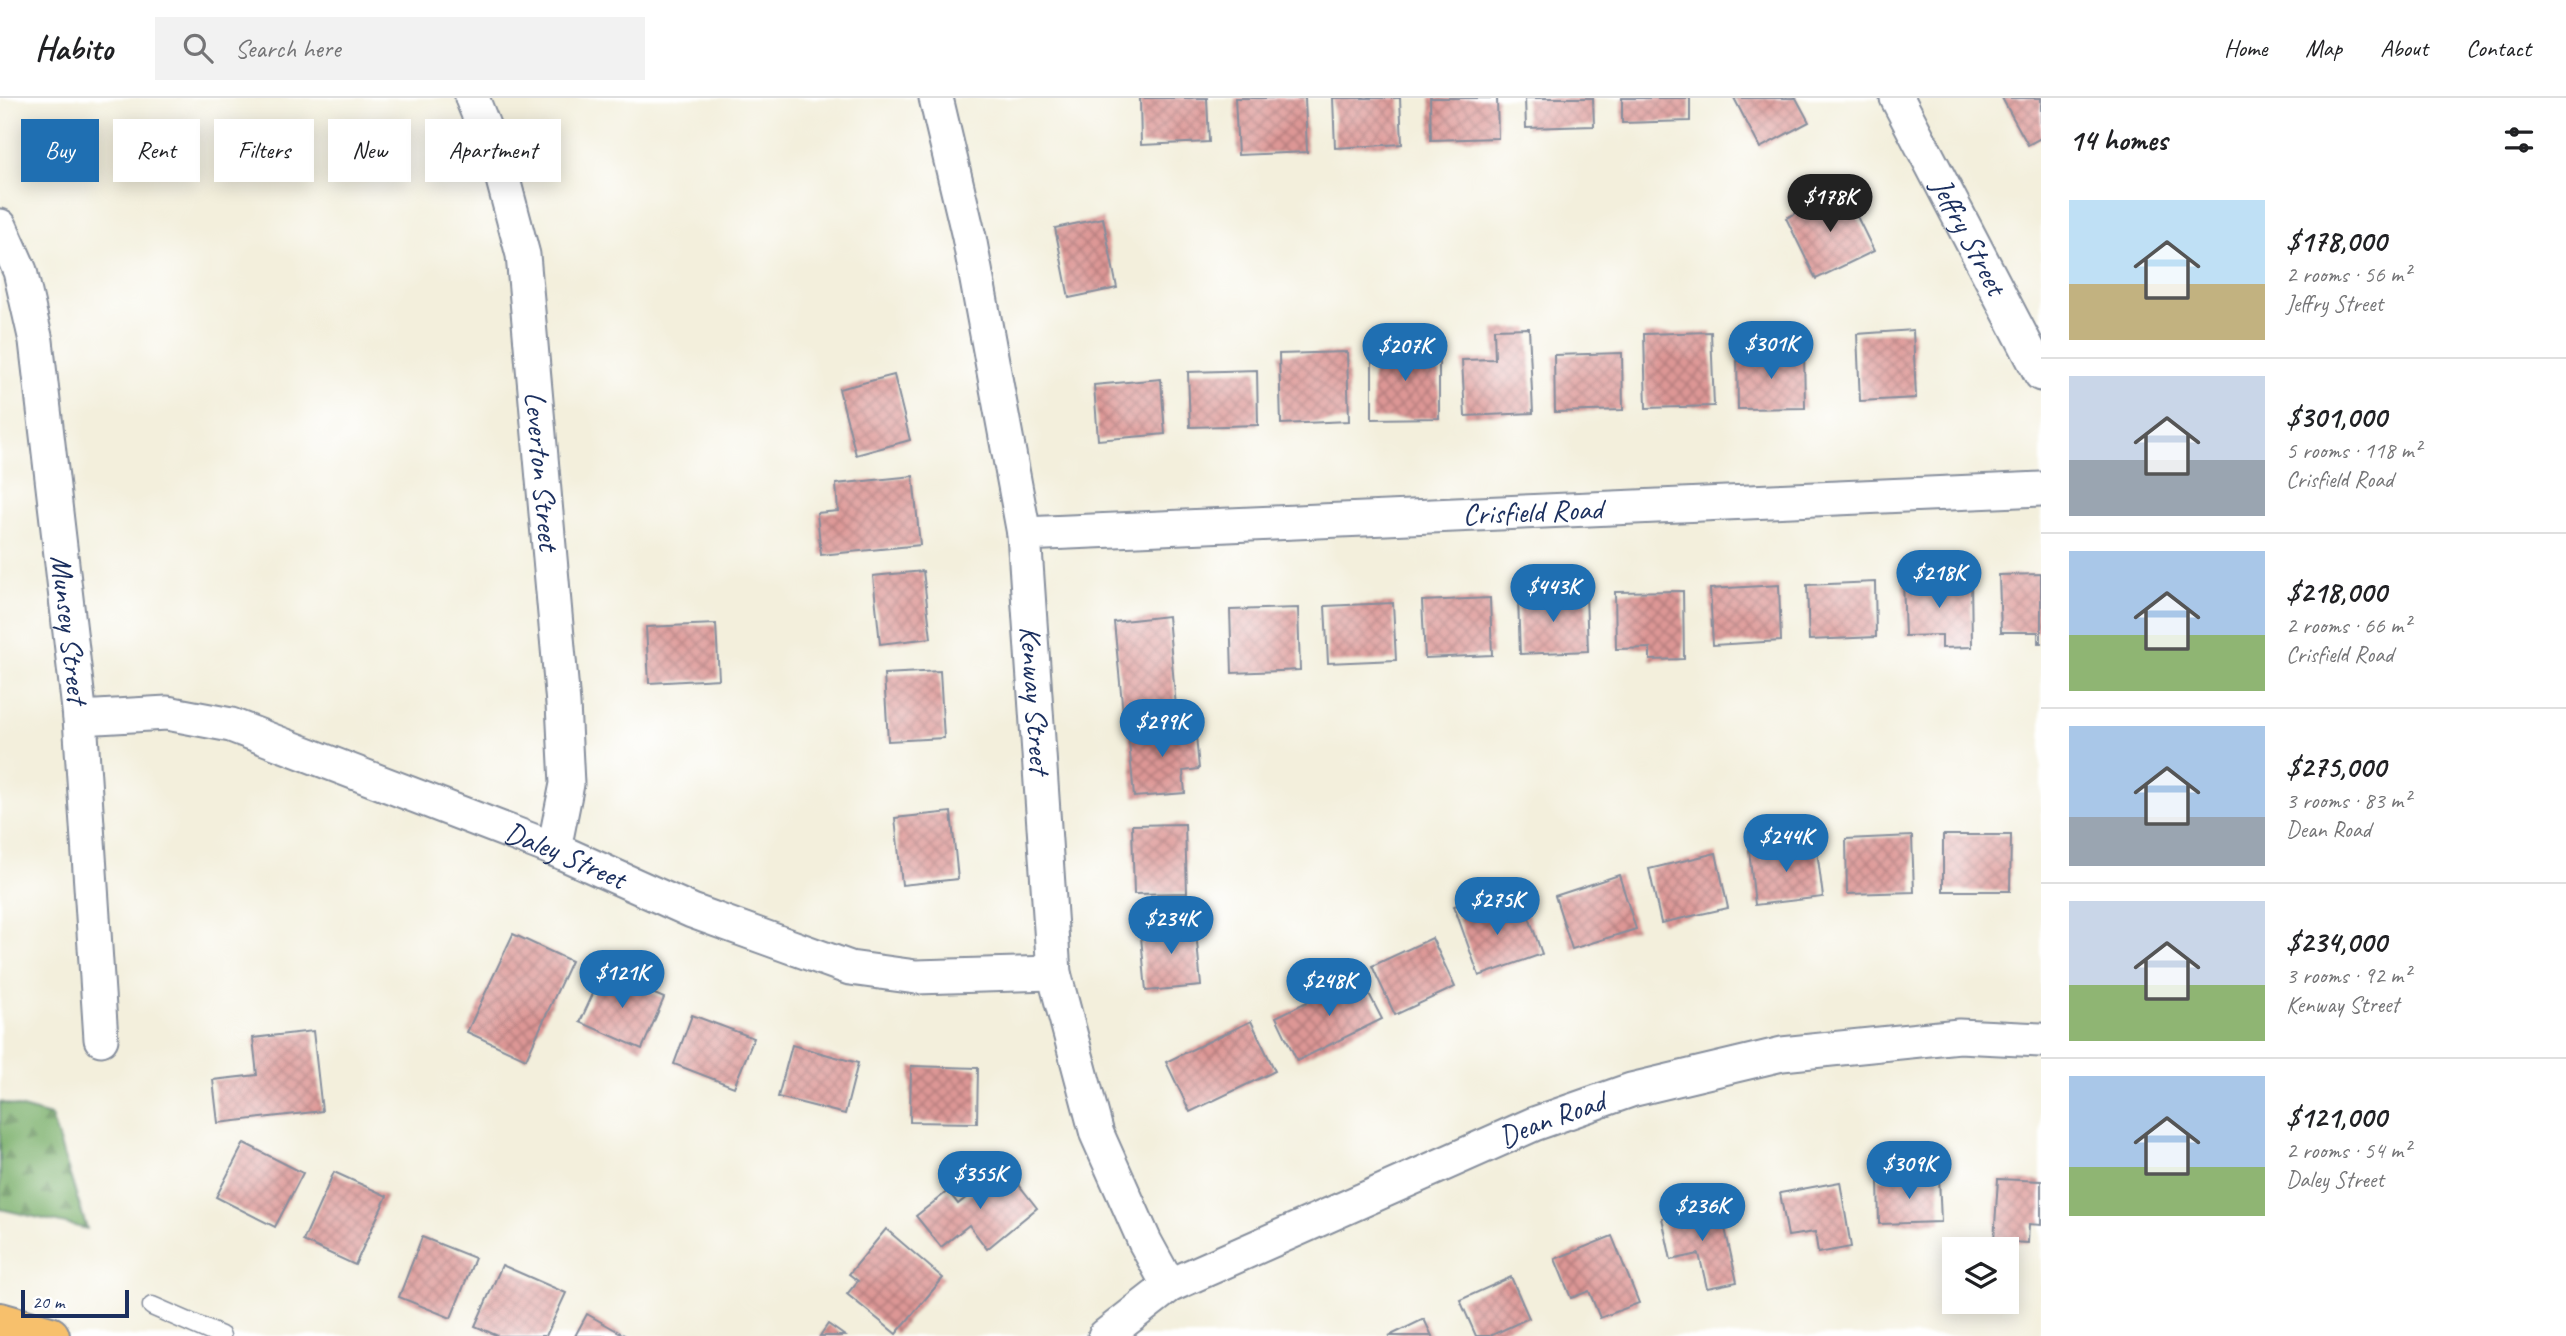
<!DOCTYPE html>
<html lang="en">
<head>
<meta charset="utf-8">
<style>
  :root { --surface:#fff; --page:#f2f2f2; --text:#202124; --muted:#757577; --line:#e0e0e0; --accent:#1f6fb2 }
  body { margin:0; font-family:Caveat,sans-serif; background:var(--page); color:var(--text); height:100vh; display:flex; flex-direction:column; font-size:26px; white-space:nowrap }
  * { box-sizing:border-box; margin:0 }
  p { font-size:23px; color:var(--muted) }
  .icon { flex:none; width:38px; height:38px; fill:none; stroke:currentColor; stroke-width:2; stroke-linecap:round; stroke-linejoin:round }
  .map { position:relative; flex:1; overflow:hidden }
  .side { display:flex; flex-direction:column; background:var(--surface); width:525px }
  .side>* { flex:none }
  .banner { position:absolute; left:21px; top:21px; width:665px; height:63px; display:flex; gap:14px }
  .controls { position:absolute; left:1942px; top:1139px; display:grid; gap:14px }
  .controls a { display:grid; place-items:center; width:77px; height:77px; border-radius:0px; background:var(--surface); box-shadow:0 4px 18px #0003; font-size:35px }
  .scale { position:absolute; left:21px; bottom:18px; width:108px; box-sizing:border-box; padding-left:7px; border:4px solid #1b2f5e; border-top:0; font-size:19px; line-height:24px; white-space:nowrap; color:#1b2f5e; -webkit-text-stroke:5px #fff; paint-order:stroke }
  .price { position:absolute; translate:-50% -60px; padding:0 16px; border-radius:24px; background:var(--accent); color:#fff; font-size:23px; line-height:46px; filter:drop-shadow(0 2px 4px #0008) }
  .price::after { content:''; position:absolute; left:50%; top:42px; width:21px; height:16px; margin-left:-10px; background:inherit; clip-path:polygon(0 0,100% 0,50% 100%) }
  .price.active { background:#222; color:#fff }
  ul { padding:0; list-style:none }
  li { display:flex; align-items:center; gap:21px; height:175px; padding:0 28px }
  li+li { border-top:2px solid var(--line) }
  li span { display:grid; place-items:center; flex:none; width:196px; height:140px; border-radius:0px; color:#555 }
  li>.icon { margin-inline-start:auto }
  span .icon { width:84px; height:84px; fill:#fffc; stroke-width:1 }
  li b { font-size:30px }
  h2 { display:flex; justify-content:space-between; align-items:center; height:84px; padding:0 28px; font-size:30px }
  .tag { padding:0 24px; border-radius:0px; background:var(--surface); box-shadow:0 4px 18px #0003; font-size:24px; line-height:63px }
  .tag.active { background:var(--accent); color:#fff }
  header { display:flex; align-items:center; gap:42px; box-sizing:border-box; height:98px; padding:0 35px; background:var(--surface); border-bottom:2px solid var(--line) }
  header strong { font-size:33px }
  nav { display:flex; gap:38px; margin-inline-start:auto; font-size:24px }
  .search { width:490px; height:63px; background:var(--page); display:flex; align-items:center; gap:18px; box-sizing:border-box; padding:0 24px; border-radius:0px; color:var(--muted); font-size:26px }
  main { display:flex; flex:1; min-height:0 }
  .map>svg:first-child { display:block }
  .forest { fill:url(#forest-firs); stroke:#4c7065; stroke-width:2 }
  .building { fill:url(#building-cross-hatch) }
  .lines { fill:none; stroke-linecap:round; stroke-linejoin:round }
  .lane-casing { stroke:#878f9d; stroke-width:21 }
  .street-casing { stroke:#878f9d; stroke-width:37 }
  .primary-casing { stroke:#878f9d; stroke-width:42 }
  .lane { stroke:#fff; stroke-width:18 }
  .street { stroke:#fff; stroke-width:33 }
  .primary { stroke:#f7c06c; stroke-width:38 }
  .labels { text-anchor:middle; stroke-width:6; stroke-linejoin:round; paint-order:stroke }
  .street-label { font-size:30px; fill:#1b2f5e; stroke:#fff }
</style>
</head>
<body>
<header>
<strong>Habito</strong>
<div class="search"><svg class="icon" aria-label="search" viewBox="0 0 24 24"><circle cx="10" cy="10" r="6"/><path d="M15 15l6 6"/></svg>Search here</div>
<nav><a>Home</a><a>Map</a><a>About</a><a>Contact</a></nav>
</header>
<main>
<div class="map">
<svg width="2041" height="1238" viewBox="0 0 2041 1238">
  <defs>
    <pattern id="forest-firs" width="22" height="20" patternUnits="userSpaceOnUse" patternTransform="scale(1.75)"><rect width="22" height="20" fill="#7cb06c"/><path d="M5 1l3.5 6h-7zM16 11l3.5 6h-7z" fill="#65905c"/></pattern>
    <pattern id="building-cross-hatch" width="8" height="8" patternUnits="userSpaceOnUse" patternTransform="scale(1.75)"><rect width="8" height="8" fill="#dd9795"/><path d="M0 0l8 8M0 8l8-8" fill="none" stroke="#b27c7d"/></pattern>
  </defs>
  <rect width="100%" height="100%" fill="#fff"/>
  <filter id="ink" filterUnits="userSpaceOnUse"><feTurbulence type="fractalNoise" baseFrequency=".0143" numOctaves="2"/><feDisplacementMap in="SourceGraphic" scale="14" xChannelSelector="R" yChannelSelector="G"/><feConvolveMatrix kernelMatrix="1 2 1 2 8 2 1 2 1" color-interpolation-filters="sRGB"/></filter>
  <filter id="wash" filterUnits="userSpaceOnUse"><feTurbulence type="fractalNoise" baseFrequency=".00686" numOctaves="4" result="noise"/><feDisplacementMap in="SourceGraphic" scale="28" xChannelSelector="R" yChannelSelector="G"/><feGaussianBlur stdDeviation="1.57" result="paint"/><feColorMatrix in="noise" values="0 0 0 0 0 0 0 0 0 0 0 0 0 0 0 0 0 1.4 0 .05"/><feComposite in="paint" operator="in"/></filter>
  <g filter="url(#wash)">
    <rect width="100%" height="100%" fill="#f3efdc"/>
    <polygon class="forest" points="0,1004 51,1018 87,1131 0,1111"/>
    <g id="blocks">
      <g class="building">
        <polygon points="1140,0 1207,0 1209,44 1141,47"/>
        <polygon points="1235,0 1305,0 1307,54 1238,57"/>
        <polygon points="1333,0 1400,0 1402,46 1335,50"/>
        <polygon points="1430,0 1497,0 1498,40 1431,42"/>
        <polygon points="1525,0 1593,0 1594,28 1526,30"/>
        <polygon points="1622,0 1690,0 1690,23 1622,25"/>
        <polygon points="1734,0 1796,0 1809,24 1760,50"/>
        <polygon points="2002,0 2041,0 2041,40 2028,47"/>
        <polygon points="1844,92 1874,153 1816,181 1786,120"/>
        <polygon points="1103,120 1117,190 1069,200 1055,130"/>
        <polygon points="1529,230 1533,315 1465,318 1462,262 1495,261 1494,231"/>
        <polygon points="1913,232 1916,300 1860,303 1857,236"/>
        <polygon points="1711,234 1714,308 1646,310 1644,236"/>
        <polygon points="1372,249 1439,249 1439,320 1372,321"/>
        <polygon points="1347,254 1349,323 1281,326 1279,256"/>
        <polygon points="1804,254 1805,310 1738,311 1737,256"/>
        <polygon points="1622,255 1623,312 1555,314 1554,257"/>
        <polygon points="1257,272 1258,327 1190,329 1188,274"/>
        <polygon points="894,277 910,342 856,357 839,291"/>
        <polygon points="1161,281 1165,336 1098,342 1094,287"/>
        <polygon points="913,378 920,447 821,457 817,415 838,413 836,386"/>
        <polygon points="923,473 931,540 880,546 873,478"/>
        <polygon points="2041,476 2041,545 2038,545 2038,534 2001,534 1999,477"/>
        <polygon points="1971,480 1972,549 1942,550 1942,537 1905,538 1903,482"/>
        <polygon points="1875,484 1876,539 1809,542 1807,487"/>
        <polygon points="1779,487 1781,543 1713,547 1710,491"/>
        <polygon points="1683,493 1684,561 1650,562 1650,550 1616,551 1615,494"/>
        <polygon points="1586,497 1588,553 1520,556 1518,500"/>
        <polygon points="1490,500 1492,557 1425,560 1422,503"/>
        <polygon points="1393,505 1396,562 1328,565 1325,508"/>
        <polygon points="1298,510 1300,572 1232,575 1230,512"/>
        <polygon points="1168,518 1176,609 1123,615 1114,524"/>
        <polygon points="716,526 719,581 649,585 646,529"/>
        <polygon points="940,573 944,640 888,643 884,576"/>
        <polygon points="1195,626 1199,671 1183,673 1185,695 1134,699 1128,632"/>
        <polygon points="951,714 958,781 902,787 895,720"/>
        <polygon points="1185,726 1187,795 1134,796 1132,727"/>
        <polygon points="1943,737 2011,737 2010,793 1943,793"/>
        <polygon points="1912,738 1914,794 1847,796 1846,741"/>
        <polygon points="1816,745 1823,799 1755,807 1749,752"/>
        <polygon points="1716,755 1728,810 1661,825 1649,771"/>
        <polygon points="1619,777 1636,831 1572,851 1555,798"/>
        <polygon points="1479,799 1486,822 1525,808 1542,856 1479,878 1454,808"/>
        <polygon points="1195,822 1201,888 1146,893 1140,828"/>
        <polygon points="513,836 571,863 526,961 467,934"/>
        <polygon points="1432,840 1455,889 1395,917 1372,868"/>
        <polygon points="603,874 664,900 642,951 580,924"/>
        <polygon points="1360,878 1382,921 1297,963 1276,919"/>
        <polygon points="692,917 754,940 734,989 674,966"/>
        <polygon points="1251,923 1275,973 1190,1014 1166,964"/>
        <polygon points="313,933 322,1013 218,1025 213,982 257,977 253,940"/>
        <polygon points="792,947 858,965 845,1016 778,999"/>
        <polygon points="911,968 978,970 977,1025 910,1024"/>
        <polygon points="244,1045 303,1075 275,1129 216,1099"/>
        <polygon points="1005,1069 1037,1110 987,1151 969,1127 941,1149 916,1118 948,1093 958,1106"/>
        <polygon points="334,1074 387,1098 355,1167 303,1143"/>
        <polygon points="1939,1079 1941,1124 1879,1126 1878,1081"/>
        <polygon points="1998,1081 2041,1083 2041,1127 2029,1126 2028,1145 1994,1143"/>
        <polygon points="1840,1084 1851,1149 1818,1155 1815,1134 1788,1138 1780,1095"/>
        <polygon points="1720,1108 1737,1184 1707,1190 1699,1156 1671,1162 1662,1120"/>
        <polygon points="886,1131 943,1180 896,1236 847,1196 858,1183 849,1176"/>
        <polygon points="1612,1138 1639,1205 1600,1220 1589,1193 1571,1200 1555,1161"/>
        <polygon points="422,1139 475,1160 451,1220 399,1199"/>
        <polygon points="502,1167 566,1195 546,1238 498,1238 475,1228"/>
        <polygon points="1511,1179 1529,1220 1490,1238 1476,1238 1460,1202"/>
        <polygon points="587,1216 626,1238 575,1238"/>
        <polygon points="1424,1221 1432,1238 1389,1238"/>
        <polygon points="828,1226 845,1238 820,1238"/>
      </g>
    </g>
  </g>
  <g filter="url(#ink)">
    <use href="#blocks" fill-opacity="0" stroke="#878f9d" stroke-width="2"/>
    <g class="lines">
      <g class="lane-casing">
        <polyline id="lane" points="152,1208 221,1238"/>
      </g>
      <g class="street-casing">
        <g id="street">
          <path id="s1" d="M472,0L500,70L523,157L563,606L567,686L554,751"/>
          <path id="s2" d="M936,0L969,139L1024,436L1054,875L1097,1036L1145,1144L1169,1188"/>
          <path id="s3" d="M1897,0L2041,276"/>
          <path id="s4" d="M0,128L20,173L36,243L80,620L101,941"/>
          <path id="s5" d="M1024,436L2041,391"/>
          <path id="s6" d="M80,620L167,615L231,627L554,751L692,813L850,870L916,879L1054,875"/>
          <path id="s7" d="M1105,1238L1169,1188L1534,1026L1631,992L1782,956L1959,938L2041,942"/>
        </g>
      </g>
      <g class="primary-casing">
        <polyline id="primary" points="0,1224 50,1238"/>
      </g>
      <use href="#lane" class="lane"/>
      <use href="#street" class="street"/>
      <use href="#primary" class="primary"/>
    </g>
  </g>
  <g class="labels">
    <g class="street-label">
      <text dy="10" stroke="none"><textPath href="#s3" startOffset="156">Jeffry Street</textPath></text>
      <text dy="10" stroke="none"><textPath href="#s1" startOffset="382">Leverton Street</textPath></text>
      <text dy="10" stroke="none"><textPath href="#s5" startOffset="509">Crisfield Road</textPath></text>
      <text dy="10" stroke="none"><textPath href="#s4" startOffset="411">Munsey Street</textPath></text>
      <text dy="10" stroke="none"><textPath href="#s2" startOffset="611">Kenway Street</textPath></text>
      <text dy="10" stroke="none"><textPath href="#s6" startOffset="511">Daley Street</textPath></text>
      <text dy="10" stroke="none"><textPath href="#s7" startOffset="499">Dean Road</textPath></text>
    </g>
  </g>
</svg>
<div class="controls">
<a><svg class="icon" aria-label="layers" viewBox="0 0 24 24"><path d="M12 4l9 5-9 5-9-5zM3 14l9 5 9-5"/></svg></a>
</div>
<div class="scale">20 m</div>
<b class="price active" style="left:1830px;top:136px">$178K</b>
<b class="price" style="left:1771px;top:283px">$301K</b>
<b class="price" style="left:1405px;top:285px">$207K</b>
<b class="price" style="left:1939px;top:512px">$218K</b>
<b class="price" style="left:1553px;top:526px">$443K</b>
<b class="price" style="left:1162px;top:661px">$299K</b>
<b class="price" style="left:1786px;top:776px">$244K</b>
<b class="price" style="left:1497px;top:839px">$275K</b>
<b class="price" style="left:1171px;top:858px">$234K</b>
<b class="price" style="left:622px;top:912px">$121K</b>
<b class="price" style="left:1329px;top:920px">$248K</b>
<b class="price" style="left:1909px;top:1103px">$309K</b>
<b class="price" style="left:980px;top:1113px">$355K</b>
<b class="price" style="left:1702px;top:1145px">$236K</b>
<div class="banner">
<a class="tag active">Buy</a>
<a class="tag">Rent</a>
<a class="tag">Filters</a>
<a class="tag">New</a>
<a class="tag">Apartment</a>
</div>
</div>
<section class="side">
<h2>14 homes<svg class="icon" aria-label="filters" viewBox="0 0 24 24"><path d="M4 7h16M4 17h16"/><circle cx="9" cy="7" r="2"/><circle cx="15" cy="17" r="2"/></svg></h2>
<ul>
<li><span style="background:linear-gradient(#bfe0f5 60%,#c2b280 0)"><svg class="icon" aria-label="home" viewBox="0 0 24 24"><path d="M3 11l9-7 9 7M6 9v11h12V9"/></svg></span><div><b>$178,000</b><p>2 rooms · 56 m²</p><p>Jeffry Street</p></div></li>
<li><span style="background:linear-gradient(#c9d6e8 60%,#9aa5b1 0)"><svg class="icon" aria-label="home" viewBox="0 0 24 24"><path d="M3 11l9-7 9 7M6 9v11h12V9"/></svg></span><div><b>$301,000</b><p>5 rooms · 118 m²</p><p>Crisfield Road</p></div></li>
<li><span style="background:linear-gradient(#a9c7e8 60%,#8fb573 0)"><svg class="icon" aria-label="home" viewBox="0 0 24 24"><path d="M3 11l9-7 9 7M6 9v11h12V9"/></svg></span><div><b>$218,000</b><p>2 rooms · 66 m²</p><p>Crisfield Road</p></div></li>
<li><span style="background:linear-gradient(#a9c7e8 65%,#9aa5b1 0)"><svg class="icon" aria-label="home" viewBox="0 0 24 24"><path d="M3 11l9-7 9 7M6 9v11h12V9"/></svg></span><div><b>$275,000</b><p>3 rooms · 83 m²</p><p>Dean Road</p></div></li>
<li><span style="background:linear-gradient(#c9d6e8 60%,#8fb573 0)"><svg class="icon" aria-label="home" viewBox="0 0 24 24"><path d="M3 11l9-7 9 7M6 9v11h12V9"/></svg></span><div><b>$234,000</b><p>3 rooms · 92 m²</p><p>Kenway Street</p></div></li>
<li><span style="background:linear-gradient(#a9c7e8 65%,#8fb573 0)"><svg class="icon" aria-label="home" viewBox="0 0 24 24"><path d="M3 11l9-7 9 7M6 9v11h12V9"/></svg></span><div><b>$121,000</b><p>2 rooms · 54 m²</p><p>Daley Street</p></div></li>
</ul>
</section>
</main>
</body>
</html>
